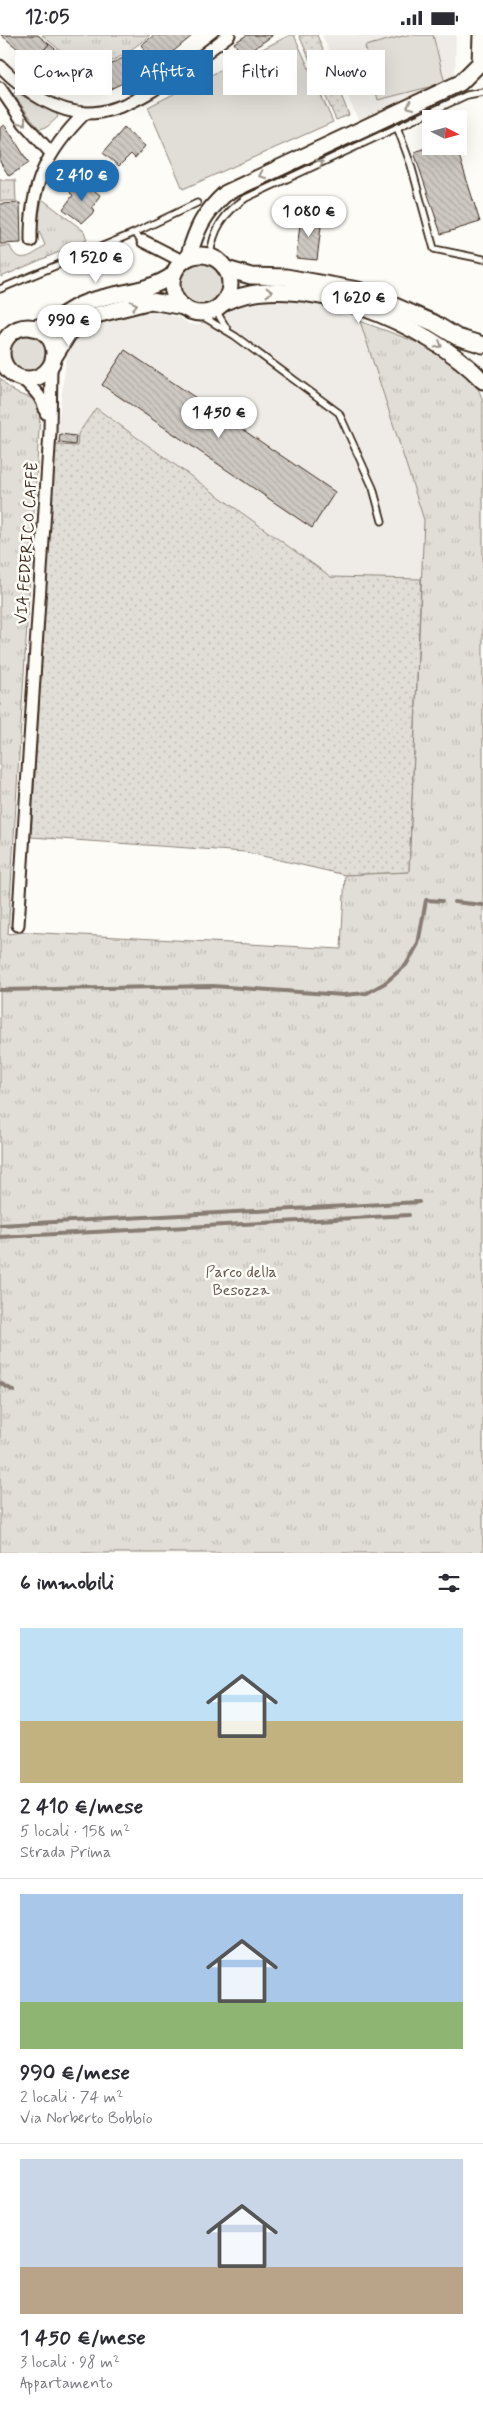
<!DOCTYPE html>
<html lang="it">
<head>
<meta charset="utf-8">
<style>
  :root { --surface:#fff; --page:#f2f2f3; --text:#2b2b33; --muted:#7c7c81; --line:#e1e1e2; --accent:#1f6fb2 }
  body { margin:0; font-family:Mynerve,sans-serif; background:var(--page); color:var(--text); height:100vh; display:flex; flex-direction:column; font-size:19px; white-space:nowrap }
  * { box-sizing:border-box; margin:0 }
  p { font-size:16px; color:var(--muted) }
  .icon { flex:none; width:28px; height:28px; fill:none; stroke:currentColor; stroke-width:2; stroke-linecap:round; stroke-linejoin:round }
  .map { position:relative; height:1518px; overflow:hidden }
  .panel { display:flex; flex-direction:column; background:var(--surface); flex:1 }
  .panel>* { flex:none }
  .hud { position:absolute; left:15px; top:15px; width:454px; height:45px; display:flex; gap:10px }
  .needle { width:32px; rotate:96deg }
  .tools { position:absolute; left:422px; top:75px; display:grid; gap:10px }
  .tools a { display:grid; place-items:center; width:45px; height:45px; border-radius:0px; background:var(--surface); box-shadow:0 5px 20px #0002; font-size:25px }
  .price { position:absolute; translate:-50% -42px; padding:0 11px; border-radius:18px; background:#fff; color:#222; font-size:16px; line-height:32px; filter:drop-shadow(0 1px 2px #0008) }
  .price::after { content:''; position:absolute; left:50%; top:30px; width:15px; height:11px; margin-left:-8px; background:inherit; clip-path:polygon(0 0,100% 0,50% 100%) }
  .price.active { background:var(--accent); color:#fff }
  ul { padding:0; list-style:none }
  li { display:grid; align-content:center; gap:10px; height:265px; padding:0 20px }
  li+li { border-top:1px solid var(--line) }
  li span { display:grid; place-items:center; height:155px; border-radius:0px; color:#555 }
  li>.icon { margin-inline-start:auto }
  span .icon { width:90px; height:90px; fill:#fffc; stroke-width:1 }
  li b { font-size:21px }
  h2 { display:flex; justify-content:space-between; align-items:center; height:60px; padding:0 20px; font-size:21px }
  .pill { padding:0 18px; border-radius:0px; background:var(--surface); box-shadow:0 5px 20px #0002; font-size:18px; line-height:45px }
  .pill.active { background:var(--accent); color:#fff }
  .status { display:flex; justify-content:space-between; align-items:center; height:35px; padding:0 25px; background:var(--surface); direction:ltr }
  .status svg { height:14px; fill:currentColor }
  .map>svg:first-child { display:block }
  .built { fill:#efece7 }
  .grass { fill:url(#grass-dots); stroke:#8e847a }
  .park { fill:url(#park-tufts); stroke:#8e847a }
  .garden { fill:#e1ded7; stroke:#8e847a }
  .lines { fill:none; stroke-linecap:round; stroke-linejoin:round }
  .stream { stroke:#887d74; stroke-width:4 }
  .building { fill:url(#building-back-hatch); stroke:#3b2a1e }
  .service-casing { stroke:#3b2a1e; stroke-width:9 }
  .minor-casing { stroke:#3b2a1e; stroke-width:15 }
  .tertiary-casing { stroke:#3b2a1e; stroke-width:19 }
  .service { stroke:#fdfcf7; stroke-width:5.5 }
  .minor { stroke:#fdfcf7; stroke-width:11 }
  .tertiary { stroke:#fdfcf7; stroke-width:15 }
  .oneway { stroke:#9c938a }
  .labels { text-anchor:middle; stroke-width:5; stroke-linejoin:round; paint-order:stroke }
  .street-label { font-size:16px; fill:#3b2a1e; stroke:#fdfcf7 }
  .park-label { font-size:16px; fill:#64574c; stroke:#fdfcf7 }
</style>
</head>
<body>
<div class="status"><b>12:05</b><svg viewBox="0 0 49 12"><path d="M0 12V9h3v3zM5 12V6h3v6zM10 12V3h3v9zM15 12V0h3v12zM26 1h20v11H26zM47 4h2v5h-2z"/></svg></div>
<div class="map">
<svg width="483" height="1518" viewBox="0 0 483 1518">
  <defs>
    <pattern id="grass-dots" width="8" height="8" patternUnits="userSpaceOnUse" patternTransform="scale(1.25)"><rect width="8" height="8" fill="#e1ded7"/><path d="M2 2h.1M6 6h.1" fill="none" stroke="#c2bfb8" stroke-width="1.8" stroke-linecap="round"/></pattern>
    <pattern id="park-tufts" width="24" height="20" patternUnits="userSpaceOnUse" patternTransform="scale(1.25)"><rect width="24" height="20" fill="#e1ded7"/><path d="M3 7l-1-3M5 7V3M7 7l1-3M15 17l-1-3M17 17v-4M19 17l1-3" fill="none" stroke="#c2bfb8"/></pattern>
    <pattern id="building-back-hatch" width="6" height="6" patternUnits="userSpaceOnUse" patternTransform="scale(1.25)"><rect width="6" height="6" fill="#cdc8c2"/><path d="M-1 5l2 2M0 0l6 6M5-1l2 2" fill="none" stroke="#b1aca6"/></pattern>
  </defs>
  <rect width="100%" height="100%" fill="#fdfcf7"/>
  <filter id="ink" filterUnits="userSpaceOnUse"><feTurbulence type="fractalNoise" baseFrequency=".02" numOctaves="2"/><feDisplacementMap in="SourceGraphic" scale="10" xChannelSelector="R" yChannelSelector="G"/><feConvolveMatrix kernelMatrix="1 2 1 2 8 2 1 2 1" color-interpolation-filters="sRGB"/></filter>
  <g filter="url(#ink)">
    <g class="built">
      <polygon points="322,0 456,0 455,41 449,48 358,85"/>
      <polygon points="252,266 295,266 320,271 360,286 424,485 421,544 331,542 97,373 78,399 77,411 55,410 66,326 69,313 81,295 91,290 144,277 156,276 180,283 189,289 197,290"/>
    </g>
    <g class="grass">
      <polygon points="299,0 317,0 349,80 336,85"/>
      <polygon points="96,373 331,542 421,544 409,837 345,840 245,817 31,802 55,410 77,411 78,399"/>
    </g>
    <g class="park">
      <path d="M42,0H150C132,15 107,33 83,35Z"/>
      <polygon points="0,143 2,145 15,145 16,166 0,166"/>
      <path d="M42,164L84,196L87,205L1,242L0,211H10C17,231 34,221 45,210L37,192Z"/>
      <path d="M360,286C395,300 455,316 475,349C479,354 481,361 483,367V1518H0V343C5,349 11,356 19,359C34,365 36,360 40,379L8,899L25,897L341,914L345,840L409,837L424,485Z"/>
    </g>
    <g class="garden">
      <polygon points="290,0 294,0 333,87 183,154 148,72"/>
      <polygon points="407,0 433,0 445,48 378,65 365,11"/>
      <polygon points="15,57 56,78 58,82 47,92 39,94 13,59"/>
      <circle cx="201" cy="249" r="22"/>
      <circle cx="28" cy="318" r="19"/>
    </g>
    <g class="lines">
      <g class="stream">
        <polyline points="454,867 483,870"/>
        <polyline points="0,955 213,951 343,960 367,958 385,948 406,930 418,909 426,865 442,866"/>
        <polyline points="0,1190 419,1167"/>
        <polyline points="0,1202 409,1180"/>
        <polyline points="0,1348 14,1356"/>
      </g>
    </g>
    <g class="building">
      <polygon points="1,0 38,0 49,9 34,27"/>
      <polygon points="154,0 193,0 157,30 141,10"/>
      <polygon points="247,0 272,0 272,1 243,21 234,8"/>
      <polygon points="49,9 80,34 65,52 34,27"/>
      <polygon points="129,20 139,40 104,57 95,37"/>
      <polygon points="5,90 29,128 9,141 0,127 0,93"/>
      <polygon points="124,93 145,111 135,123 131,119 119,131 103,118"/>
      <polygon points="431,111 456,111 480,187 441,199 414,117"/>
      <polygon points="80,145 100,160 92,174 95,176 82,188 63,174 73,160 70,158"/>
      <polygon points="20,168 21,208 0,209 0,169"/>
      <polygon points="301,181 322,183 317,225 296,223"/>
      <polygon points="125,315 335,457 312,493 102,350"/>
      <polygon points="60,399 76,401 75,410 59,408"/>
    </g>
    <g class="lines">
      <g class="service-casing">
        <g id="service">
          <polyline points="397,92 411,130 434,214 483,224"/>
          <polyline points="134,198 197,168"/>
          <path d="M210,221C213,194 224,178 246,163L467,60L483,57"/>
          <polyline points="0,254 134,198 143,206"/>
          <polyline points="215,274 227,294"/>
          <polyline points="197,278 235,301 339,378 373,453 382,486"/>
        </g>
      </g>
      <g class="minor-casing">
        <g id="minor">
          <path d="M0,31C22,53 53,77 86,78C134,79 192,28 229,0"/>
          <polyline points="0,53 24,88 51,118"/>
          <path d="M31,206C30,150 46,117 85,78"/>
          <polyline points="143,206 182,226"/>
          <path d="M23,344C34,355 43,362 46,378"/>
          <polyline points="18,890 50,397 51,331"/>
        </g>
      </g>
      <g class="tertiary-casing">
        <g id="tertiary">
          <circle cx="201" cy="249" r="29"/>
          <path d="M188,223C197,193 203,179 226,158L460,48L480,28L481,0"/>
          <polyline points="226,234 251,241 286,242 358,255 434,288 457,302 483,310"/>
          <path d="M223,268C296,231 431,290 483,346"/>
          <circle cx="28" cy="318" r="26"/>
          <path d="M33,293C57,289 65,275 85,268C113,257 148,258 173,240"/>
          <polyline points="54,322 72,293 82,285 92,281 151,266 184,272"/>
        </g>
      </g>
      <use href="#service" class="service"/>
      <use href="#minor" class="minor"/>
      <use href="#tertiary" class="tertiary"/>
    </g>
    <defs><path id="oneway-chevron" d="M-2-3.5L2.5 0L-2 3.5" fill="none" stroke-width="1.6" stroke-linecap="round" stroke-linejoin="round" transform="scale(1.25)"/></defs>
    <g class="oneway">
      <use href="#oneway-chevron" transform="translate(410 71) rotate(155)"/>
      <use href="#oneway-chevron" transform="translate(23 87) rotate(53)"/>
      <use href="#oneway-chevron" transform="translate(320 128) rotate(-25)"/>
      <use href="#oneway-chevron" transform="translate(262 140) rotate(155)"/>
      <use href="#oneway-chevron" transform="translate(269 257)"/>
      <use href="#oneway-chevron" transform="translate(134 270) rotate(-13)"/>
      <use href="#oneway-chevron" transform="translate(439 310) rotate(31)"/>
    </g>
  </g>
  <g class="labels">
    <g class="street-label">
      <text transform="translate(26 508) rotate(-86)" y="6">VIA FEDERICO CAFFÈ</text>
    </g>
    <g class="park-label">
      <text x="241" y="1242">Parco della<tspan x="241" dy="18">Besozza</tspan></text>
    </g>
  </g>
</svg>
<div class="tools">
<a><svg class="needle" viewBox="-14 -14 28 28"><path d="M0-13l5 13h-10z" fill="#e53935"/><path d="M0 13l5-13h-10z" fill="#7c7c81"/></svg></a>
</div>
<b class="price active" style="left:82px;top:167px">2 410 €</b>
<b class="price" style="left:309px;top:203px">1 080 €</b>
<b class="price" style="left:96px;top:249px">1 520 €</b>
<b class="price" style="left:359px;top:289px">1 620 €</b>
<b class="price" style="left:69px;top:312px">990 €</b>
<b class="price" style="left:219px;top:404px">1 450 €</b>
<div class="hud">
<a class="pill">Compra</a>
<a class="pill active">Affitta</a>
<a class="pill">Filtri</a>
<a class="pill">Nuovo</a>
</div>
</div>
<section class="panel">
<h2>6 immobili<svg class="icon" aria-label="filters" viewBox="0 0 24 24"><path d="M4 7h16M4 17h16"/><circle cx="9" cy="7" r="2"/><circle cx="15" cy="17" r="2"/></svg></h2>
<ul>
<li><span style="background:linear-gradient(#bfe0f5 60%,#c2b280 0)"><svg class="icon" aria-label="home" viewBox="0 0 24 24"><path d="M3 11l9-7 9 7M6 9v11h12V9"/></svg></span><div><b>2 410 €/mese</b><p>5 locali · 158 m²</p><p>Strada Prima</p></div></li>
<li><span style="background:linear-gradient(#a9c7e8 70%,#8fb573 0)"><svg class="icon" aria-label="home" viewBox="0 0 24 24"><path d="M3 11l9-7 9 7M6 9v11h12V9"/></svg></span><div><b>990 €/mese</b><p>2 locali · 74 m²</p><p>Via Norberto Bobbio</p></div></li>
<li><span style="background:linear-gradient(#c9d6e8 70%,#b9a48a 0)"><svg class="icon" aria-label="home" viewBox="0 0 24 24"><path d="M3 11l9-7 9 7M6 9v11h12V9"/></svg></span><div><b>1 450 €/mese</b><p>3 locali · 98 m²</p><p>Appartamento</p></div></li>
</ul>
</section>
</body>
</html>
